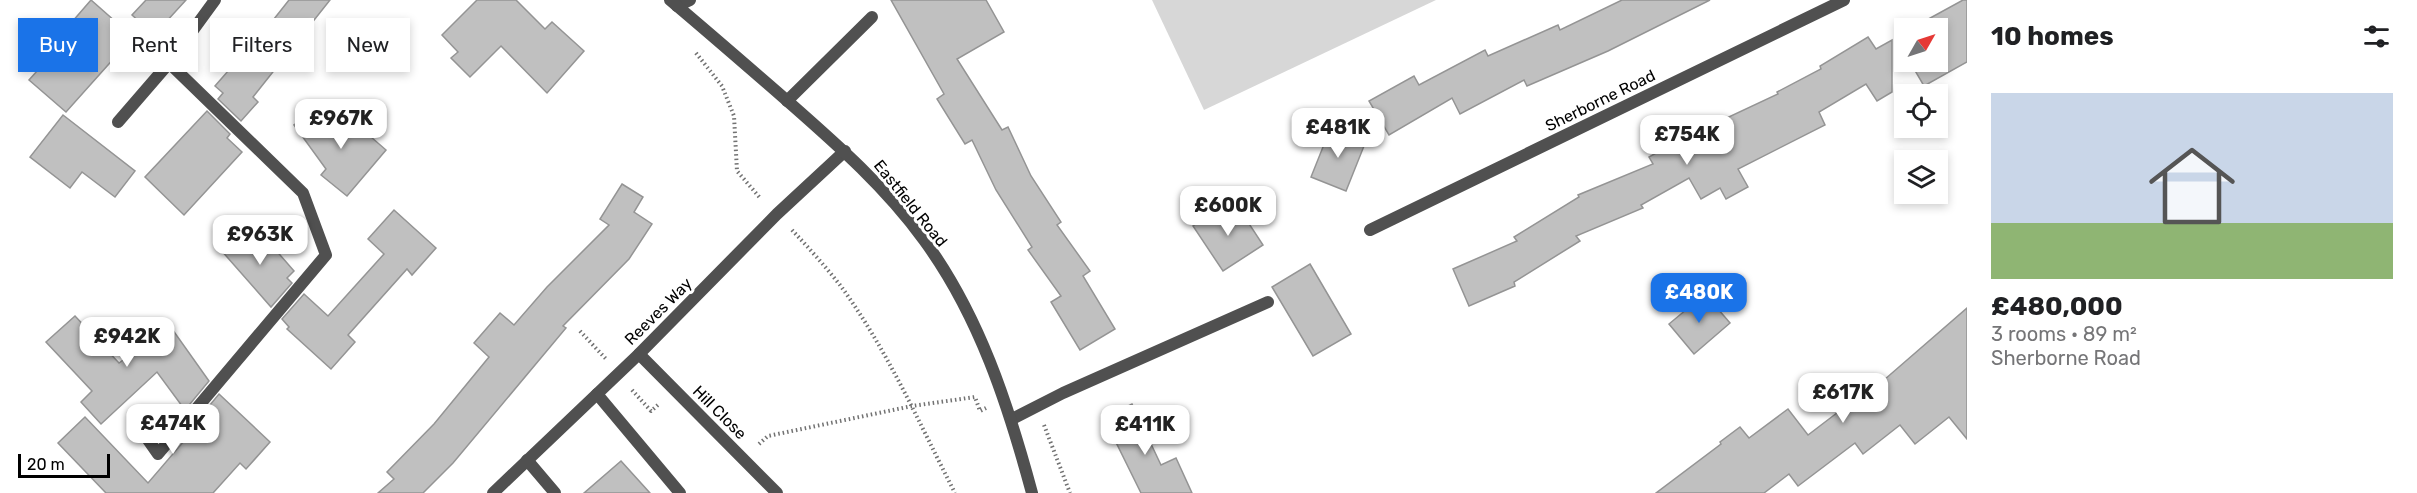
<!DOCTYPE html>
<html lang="en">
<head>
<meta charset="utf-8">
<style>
  :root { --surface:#fff; --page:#f2f2f2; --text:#202124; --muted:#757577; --accent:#1a73e8 }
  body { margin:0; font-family:Rubik,sans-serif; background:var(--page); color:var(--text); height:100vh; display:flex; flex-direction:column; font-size:22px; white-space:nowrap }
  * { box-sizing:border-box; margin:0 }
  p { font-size:20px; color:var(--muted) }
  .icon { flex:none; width:33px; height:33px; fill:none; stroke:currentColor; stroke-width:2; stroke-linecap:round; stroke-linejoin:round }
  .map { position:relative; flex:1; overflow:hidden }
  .sheet { display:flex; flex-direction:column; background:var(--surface); width:450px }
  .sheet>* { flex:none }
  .banner { position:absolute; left:18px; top:18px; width:570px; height:54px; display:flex; gap:12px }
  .needle { width:39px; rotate:51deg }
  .buttons { position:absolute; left:1894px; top:18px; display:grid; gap:12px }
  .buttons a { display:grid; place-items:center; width:54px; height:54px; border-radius:0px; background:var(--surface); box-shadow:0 3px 9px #0003; font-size:30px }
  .scale { position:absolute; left:18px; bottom:15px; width:92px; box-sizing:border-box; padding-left:6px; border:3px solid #000; border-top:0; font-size:16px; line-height:21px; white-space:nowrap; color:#000; -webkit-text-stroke:4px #fff; paint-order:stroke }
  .price { position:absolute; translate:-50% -51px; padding:0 14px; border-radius:12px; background:#fff; color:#222; font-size:20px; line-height:39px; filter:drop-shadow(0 2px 3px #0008) }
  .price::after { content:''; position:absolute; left:50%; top:36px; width:18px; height:14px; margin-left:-9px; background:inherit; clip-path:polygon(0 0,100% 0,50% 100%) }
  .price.on { background:var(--accent); color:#fff }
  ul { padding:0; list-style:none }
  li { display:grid; align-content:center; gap:12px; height:318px; padding:0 24px }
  li span { display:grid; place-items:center; height:186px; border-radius:0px; color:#555 }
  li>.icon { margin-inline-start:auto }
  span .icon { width:108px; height:108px; fill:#fffc; stroke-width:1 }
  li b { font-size:26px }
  h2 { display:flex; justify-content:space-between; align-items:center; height:72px; padding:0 24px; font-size:26px }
  .chip { padding:0 21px; border-radius:0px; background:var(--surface); box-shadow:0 3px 9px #0003; font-size:21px; line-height:54px }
  .chip.on { background:var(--accent); color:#fff }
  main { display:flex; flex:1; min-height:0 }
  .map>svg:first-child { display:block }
  .green { fill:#d7d7d7 }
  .building { fill:#c0c0c0; stroke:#949494; stroke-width:1.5 }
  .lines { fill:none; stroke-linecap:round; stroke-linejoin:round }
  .path { stroke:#727272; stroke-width:4; stroke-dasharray:1.5 3; stroke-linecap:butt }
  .service { stroke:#505050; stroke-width:12 }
  .minor { stroke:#505050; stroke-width:12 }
  .tertiary { stroke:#505050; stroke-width:12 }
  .labels { text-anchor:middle; stroke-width:6; stroke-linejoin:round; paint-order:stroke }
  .street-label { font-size:16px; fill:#000; stroke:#fff }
</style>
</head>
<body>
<main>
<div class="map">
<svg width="1967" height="493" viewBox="0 0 1967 493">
  <rect width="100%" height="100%" fill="#fff"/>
  <polygon class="green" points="1152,0 1436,0 1204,110"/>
  <g class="building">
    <polygon points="91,0 133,37 66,112 29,80 64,41 59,37"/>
    <polygon points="146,0 186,0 154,35 132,15"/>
    <polygon points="289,0 330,0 253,97 258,102 241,121 218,99 223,93 215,86 242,55 244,57"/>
    <polygon points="477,0 516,0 545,29 552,22 584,51 547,93 501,46 470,77 451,58 458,52 442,35"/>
    <polygon points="891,0 986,0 1004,32 957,59 1002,130 1008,127 1031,176 1061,222 1057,225 1090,271 1083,276 1115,329 1080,350 1051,302 1061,296 1028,250 1032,247 996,190 972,140 965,144 937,99 944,94"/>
    <polygon points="1622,0 1710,0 1608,51 1527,86 1524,80 1460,114 1452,98 1389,135 1369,101 1414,76 1419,85 1485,50 1488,56 1558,25 1560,30"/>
    <polygon points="1963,0 1967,0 1967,62 1924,86 1910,62 1938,62 1938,28 1912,28"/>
    <polygon points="1905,33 1905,52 1897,37"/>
    <polygon points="1868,37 1876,49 1892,40 1892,92 1877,101 1866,84 1819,112 1825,125 1738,169 1748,187 1726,199 1720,188 1701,199 1689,178 1641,205 1643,208 1576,236 1580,241 1514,282 1515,286 1469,306 1453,269 1517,241 1514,237 1579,197 1578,195 1653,164 1649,157 1698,129 1699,131 1778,94 1777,92 1821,69 1820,66"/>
    <polygon points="316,109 334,133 348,117 386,150 347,196 321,175 326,169 294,125"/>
    <polygon points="207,111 230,134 227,138 242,152 184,215 145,177"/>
    <polygon points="63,115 135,171 115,197 82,172 70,188 30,157"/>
    <polygon points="1331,127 1366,141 1346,191 1311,177"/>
    <polygon points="622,184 643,197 634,212 652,224 629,259 563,326 566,328 453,463 423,493 378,493 394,479 387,472 434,424 489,357 474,343 500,313 514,325 547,287 609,225 600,219"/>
    <polygon points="1227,203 1238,220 1244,216 1263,245 1223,271 1193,226"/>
    <polygon points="394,210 436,248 412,275 407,269 348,335 355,342 331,369 287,329 289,327 282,319 304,294 328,316 384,254 368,239"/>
    <polygon points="242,229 259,247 267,240 294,271 287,278 292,283 271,307 220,249"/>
    <polygon points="1310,264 1351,334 1313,356 1272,287"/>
    <polygon points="1705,294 1730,323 1694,354 1669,324"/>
    <polygon points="1967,308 1967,439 1949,417 1915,444 1900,425 1863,454 1855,443 1798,486 1789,474 1764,493 1656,493 1721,444 1720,442 1740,427 1749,438 1788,409 1808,435 1867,390 1869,393"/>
    <polygon points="75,316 119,363 170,326 209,381 185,410 157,372 101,424 81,402 92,391 46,342"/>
    <polygon points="219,394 270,442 246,469 240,463 213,493 106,493 58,443 85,417 148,483 197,426 195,423"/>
    <polygon points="1132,404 1161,465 1176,458 1192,493 1141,493 1104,418"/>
    <polygon points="621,461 650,493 584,493"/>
  </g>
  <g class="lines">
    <g class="path">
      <polyline points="696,53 722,86 734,116 737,171 761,199"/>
      <path d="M792,230C808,247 825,266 840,285C887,349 919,423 955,493"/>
      <polyline points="580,331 606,359"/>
      <polyline points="632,390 651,411 660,403"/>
      <polyline points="1044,425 1070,493"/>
      <polyline points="759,444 768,436 912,406 975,397 980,411 986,408"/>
    </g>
    <g class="service">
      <polyline points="677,6 690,0"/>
      <polyline points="787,101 872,17"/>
      <polyline points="1012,419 1063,393 1268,302"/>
      <polyline points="527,460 555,493"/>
    </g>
    <g class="minor">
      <polyline points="118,122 169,63 215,0"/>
      <polyline points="1370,230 1844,0"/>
      <polyline points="639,354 777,493"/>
      <polyline points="597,394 680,493"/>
      <polyline points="137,424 158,454 326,255 303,193 169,63"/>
      <polyline points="493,493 639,354 777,214 845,151"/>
    </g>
    <path class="tertiary" d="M670,0C708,32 746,65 784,98C834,142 884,185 924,240C979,315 1008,404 1032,493"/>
  </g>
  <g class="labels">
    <g class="street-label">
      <text transform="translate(1600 100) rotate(-26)" y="6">Sherborne Road</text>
      <text transform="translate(911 203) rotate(51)" y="6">Eastfield Road</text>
      <text transform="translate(658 311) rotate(-45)" y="6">Reeves Way</text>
      <text transform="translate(720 412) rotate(45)" y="6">Hill Close</text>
    </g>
  </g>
</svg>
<div class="buttons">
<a><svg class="needle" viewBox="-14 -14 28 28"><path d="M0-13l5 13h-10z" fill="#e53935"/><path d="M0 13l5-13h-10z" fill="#757577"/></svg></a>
<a><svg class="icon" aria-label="locate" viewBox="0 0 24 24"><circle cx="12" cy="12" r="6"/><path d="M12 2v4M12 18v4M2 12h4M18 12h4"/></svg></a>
<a><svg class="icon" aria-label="layers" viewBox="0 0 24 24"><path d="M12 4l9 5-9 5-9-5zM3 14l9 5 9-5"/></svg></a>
</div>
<div class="scale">20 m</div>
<b class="price" style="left:341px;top:150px">£967K</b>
<b class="price" style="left:1338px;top:159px">£481K</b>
<b class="price" style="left:1687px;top:166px">£754K</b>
<b class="price" style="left:1228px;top:237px">£600K</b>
<b class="price" style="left:260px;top:266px">£963K</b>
<b class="price on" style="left:1699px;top:324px">£480K</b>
<b class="price" style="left:127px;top:368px">£942K</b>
<b class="price" style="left:1843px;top:424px">£617K</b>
<b class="price" style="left:173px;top:455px">£474K</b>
<b class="price" style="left:1145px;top:456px">£411K</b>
<div class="banner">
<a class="chip on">Buy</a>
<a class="chip">Rent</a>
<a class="chip">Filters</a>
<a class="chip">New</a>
</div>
</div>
<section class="sheet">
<h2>10 homes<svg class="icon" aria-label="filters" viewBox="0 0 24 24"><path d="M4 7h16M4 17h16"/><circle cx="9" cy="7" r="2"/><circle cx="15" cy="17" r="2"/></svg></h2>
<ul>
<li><span style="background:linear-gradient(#c9d6e8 70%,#8fb573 0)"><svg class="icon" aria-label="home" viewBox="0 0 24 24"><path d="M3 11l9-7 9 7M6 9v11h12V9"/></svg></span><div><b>£480,000</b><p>3 rooms · 89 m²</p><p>Sherborne Road</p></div></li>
</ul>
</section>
</main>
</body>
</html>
